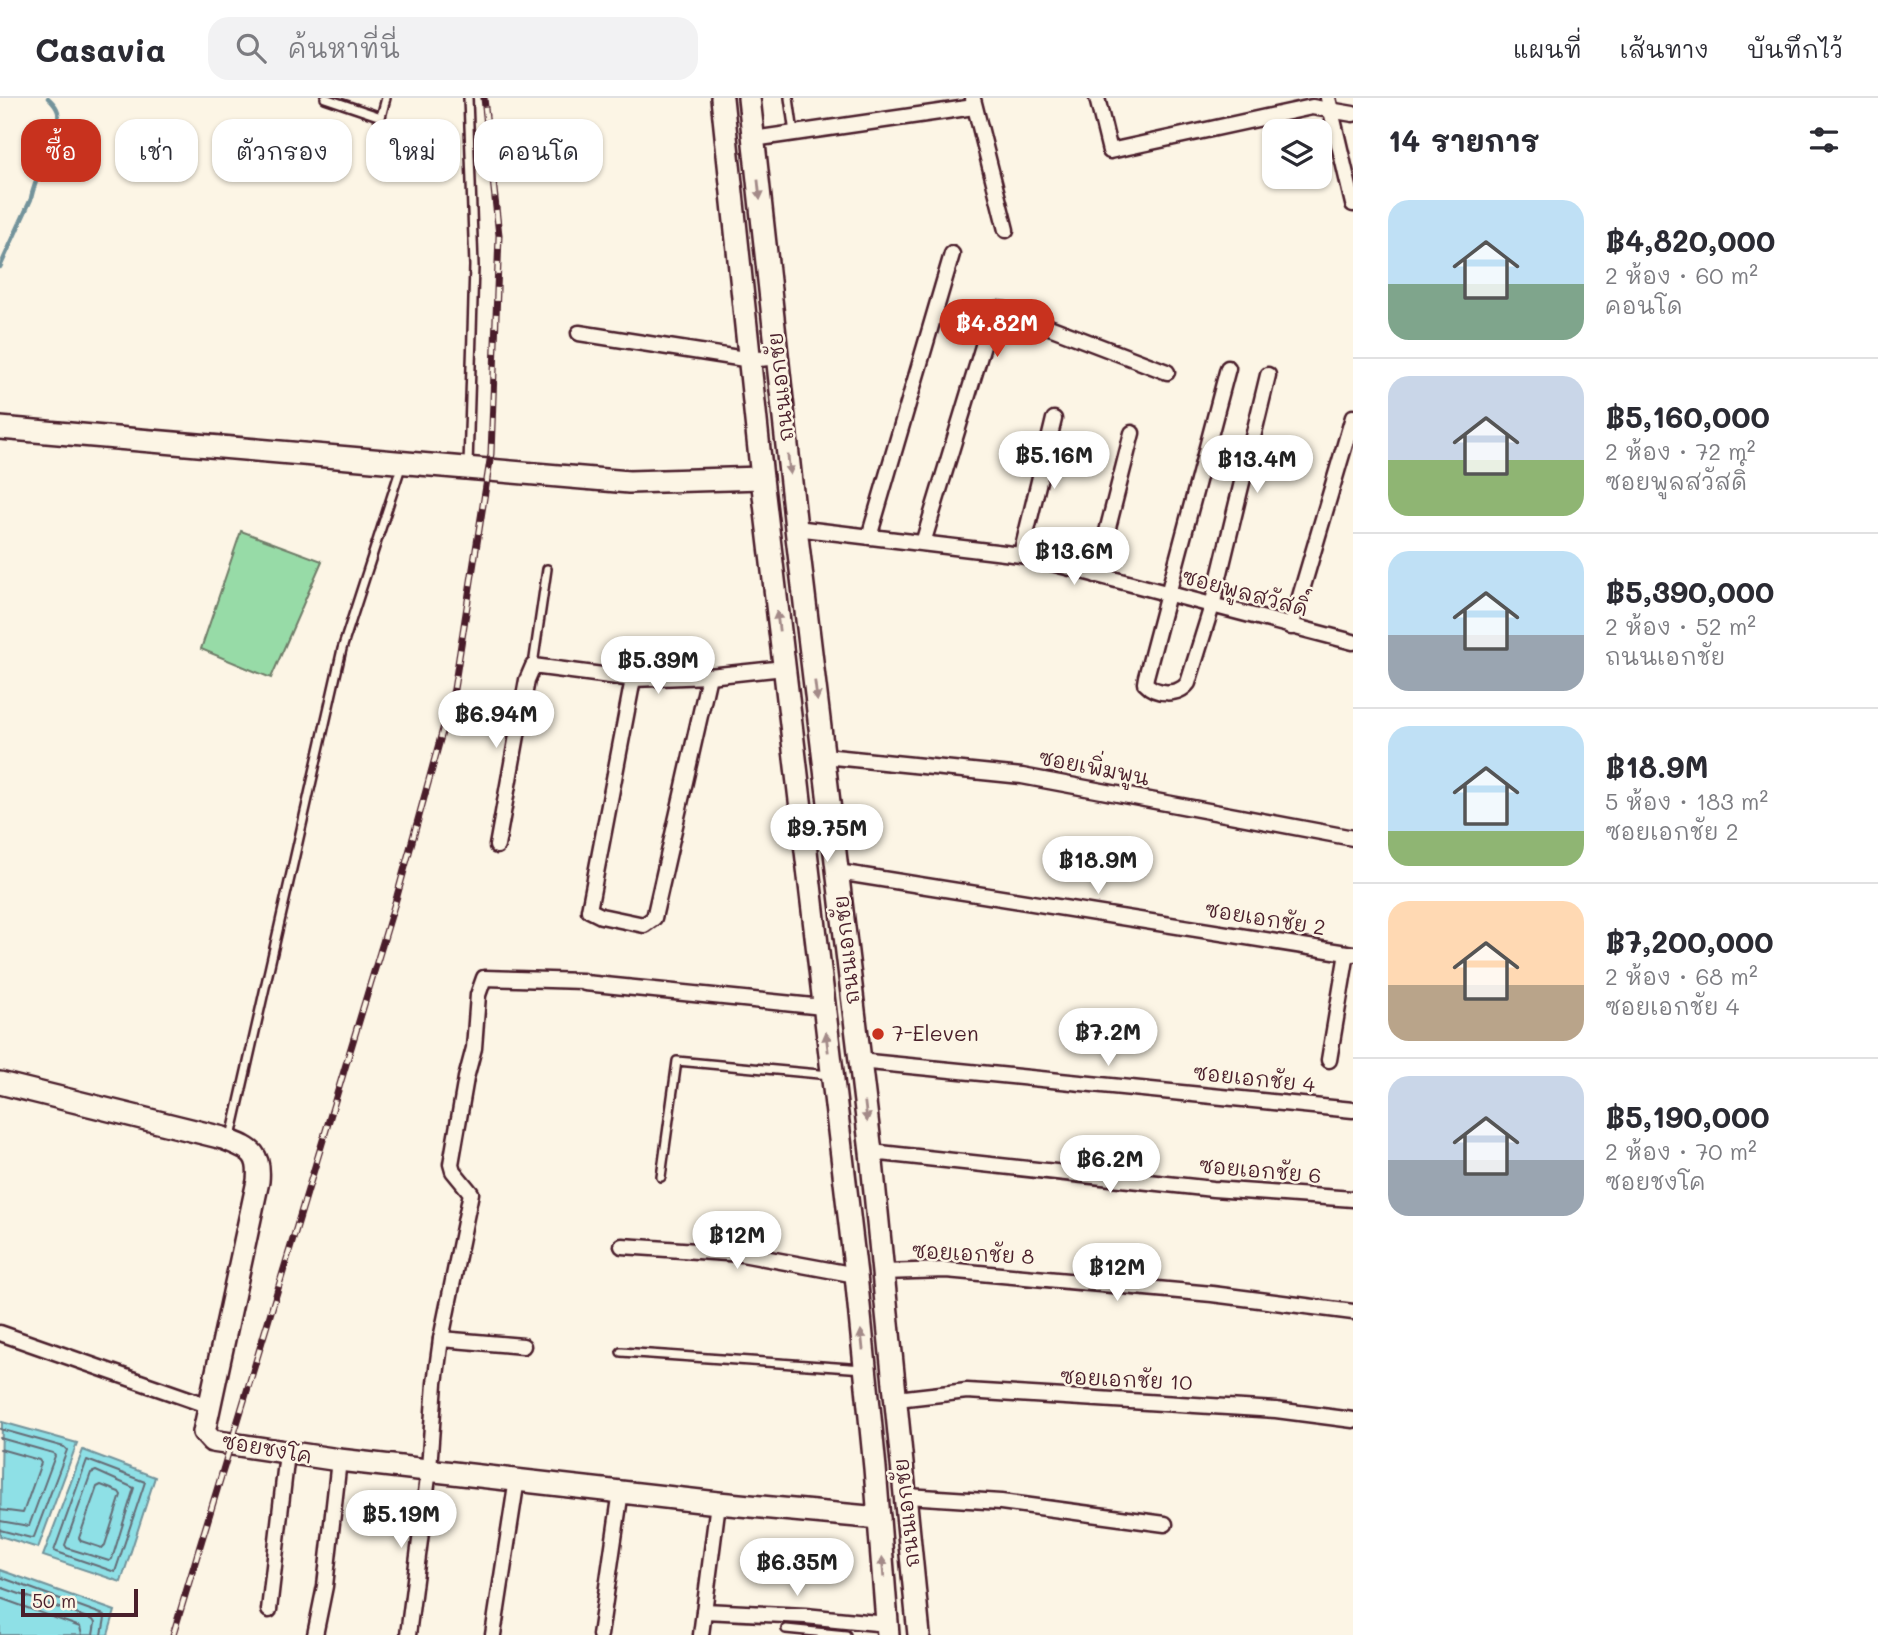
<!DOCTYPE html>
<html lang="th">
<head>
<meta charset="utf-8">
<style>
  :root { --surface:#fff; --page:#f2f2f3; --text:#2b2b33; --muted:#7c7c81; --line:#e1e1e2; --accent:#c8321e }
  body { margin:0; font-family:Mali,"Playpen Sans Thai",sans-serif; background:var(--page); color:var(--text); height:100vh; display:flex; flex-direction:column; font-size:26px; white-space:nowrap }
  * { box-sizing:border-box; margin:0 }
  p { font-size:23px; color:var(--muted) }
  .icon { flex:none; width:38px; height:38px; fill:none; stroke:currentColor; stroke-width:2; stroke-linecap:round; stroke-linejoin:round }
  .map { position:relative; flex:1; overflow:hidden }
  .panel { display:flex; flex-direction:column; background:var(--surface); width:525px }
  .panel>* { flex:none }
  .guide { position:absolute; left:21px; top:21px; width:665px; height:63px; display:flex; gap:14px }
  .fabs { position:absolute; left:1262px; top:21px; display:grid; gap:14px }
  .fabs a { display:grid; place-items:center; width:70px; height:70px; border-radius:14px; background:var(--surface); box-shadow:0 2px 5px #0004; font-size:35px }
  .scale { position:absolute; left:21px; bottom:18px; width:117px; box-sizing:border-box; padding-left:7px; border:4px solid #4a1f2b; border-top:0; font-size:19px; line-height:24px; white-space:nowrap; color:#4a1f2b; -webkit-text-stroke:5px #fcf5e5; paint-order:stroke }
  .price { position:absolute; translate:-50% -60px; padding:0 16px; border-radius:24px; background:#fff; color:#222; font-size:23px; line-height:46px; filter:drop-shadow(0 2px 4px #0008) }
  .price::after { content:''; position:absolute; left:50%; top:42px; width:21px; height:16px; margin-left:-10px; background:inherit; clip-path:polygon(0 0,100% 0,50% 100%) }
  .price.on { background:var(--accent); color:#fff }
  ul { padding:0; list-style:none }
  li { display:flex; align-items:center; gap:21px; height:175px; padding:0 35px }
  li+li { border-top:2px solid var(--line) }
  li span { display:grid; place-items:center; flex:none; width:196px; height:140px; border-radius:21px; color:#555 }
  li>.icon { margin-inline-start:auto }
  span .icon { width:84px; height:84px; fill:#fffc; stroke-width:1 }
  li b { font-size:30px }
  h2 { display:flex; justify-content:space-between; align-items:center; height:84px; padding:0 35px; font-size:30px }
  .tag { padding:0 24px; border-radius:21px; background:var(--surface); box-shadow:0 2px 5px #0004; font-size:24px; line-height:63px }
  .tag.on { background:var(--accent); color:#fff }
  header { display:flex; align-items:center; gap:42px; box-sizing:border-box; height:98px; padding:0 35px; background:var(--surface); border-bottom:2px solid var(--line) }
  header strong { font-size:33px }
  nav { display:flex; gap:38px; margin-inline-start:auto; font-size:24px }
  .search { width:490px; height:63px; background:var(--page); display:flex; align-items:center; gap:18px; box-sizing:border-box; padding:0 24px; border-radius:21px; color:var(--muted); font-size:26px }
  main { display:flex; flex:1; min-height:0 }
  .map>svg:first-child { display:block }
  .green { fill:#97dba7; stroke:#707d69; stroke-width:2 }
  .water { fill:#8ee0e6; stroke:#73939b; stroke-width:2 }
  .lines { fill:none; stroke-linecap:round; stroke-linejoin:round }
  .shore { stroke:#656c76; stroke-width:2 }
  .stream { stroke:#73939b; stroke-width:4.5 }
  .lane-casing { stroke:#4a1f2b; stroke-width:12 }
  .street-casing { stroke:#4a1f2b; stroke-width:19 }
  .secondary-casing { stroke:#4a1f2b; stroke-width:26 }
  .lane { stroke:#fcf5e5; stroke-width:7 }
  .street { stroke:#fcf5e5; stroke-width:14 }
  .secondary { stroke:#fcf5e5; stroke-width:21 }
  .rail-casing { stroke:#4a1f2b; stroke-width:7 }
  .rail { stroke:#fcf5e5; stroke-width:4.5; stroke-dasharray:13; stroke-linecap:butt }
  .oneway { fill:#a38a88 }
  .poi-dot { fill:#c8321e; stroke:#fcf5e5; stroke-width:2.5 }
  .labels { text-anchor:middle; stroke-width:5; stroke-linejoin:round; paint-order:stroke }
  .street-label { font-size:21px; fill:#4a1f2b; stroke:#fcf5e5 }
  .poi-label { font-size:21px; fill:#4a1f2b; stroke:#fcf5e5; text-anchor:start }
</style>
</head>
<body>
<header>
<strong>Casavia</strong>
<div class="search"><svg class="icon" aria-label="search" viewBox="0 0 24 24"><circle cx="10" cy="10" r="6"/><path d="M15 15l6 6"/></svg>ค้นหาที่นี่</div>
<nav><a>แผนที่</a><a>เส้นทาง</a><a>บันทึกไว้</a></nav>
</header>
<main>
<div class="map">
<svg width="1353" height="1537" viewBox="0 0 1353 1537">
  <rect width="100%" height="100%" fill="#fcf5e5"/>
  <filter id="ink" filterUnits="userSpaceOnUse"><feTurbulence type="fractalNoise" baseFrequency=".0143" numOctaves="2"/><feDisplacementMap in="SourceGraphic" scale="14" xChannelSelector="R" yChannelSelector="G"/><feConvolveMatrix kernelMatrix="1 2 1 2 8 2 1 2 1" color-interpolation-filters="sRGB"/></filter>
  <g filter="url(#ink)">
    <polygon class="green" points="241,433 322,463 271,580 201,551"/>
    <g class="water">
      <polygon points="2,1324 77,1345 38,1450 0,1438"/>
      <polygon points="83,1352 155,1379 121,1484 43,1458"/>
      <polygon points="0,1472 115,1513 108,1537 0,1537"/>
    </g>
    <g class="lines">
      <g class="shore">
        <polyline points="0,1331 64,1349 67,1352 34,1439 31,1440 0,1432"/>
        <polyline points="0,1340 53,1355 55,1358 29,1428 0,1423"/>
        <polyline points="0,1351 39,1362 41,1365 23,1415 0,1412"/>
        <polygon points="87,1362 145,1384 115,1474 54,1453"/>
        <polygon points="96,1373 134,1390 112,1461 109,1463 67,1450 65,1447 91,1375"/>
        <polygon points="101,1387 119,1394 121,1397 105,1447 102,1450 81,1443 79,1440 97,1389"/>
        <polyline points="0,1479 104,1517 105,1520 102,1537"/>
        <polyline points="0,1489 93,1522 95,1525 93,1537"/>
        <polyline points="0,1500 80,1529 82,1537"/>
      </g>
      <path class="stream" d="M0,169L31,101C34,79 62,30 58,14C56,7 52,4 48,0"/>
      <g class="lane-casing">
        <g id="lane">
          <polyline points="325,0 381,19 386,0"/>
          <polyline points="789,0 794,35"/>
          <polyline points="468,367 474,168 468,0"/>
          <polyline points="533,567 547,471"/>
          <polyline points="231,1039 342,551 402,366"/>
          <polyline points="661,1079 677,963 830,977"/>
          <polyline points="621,1254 864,1271"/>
          <polyline points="786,1531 846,1537"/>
        </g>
      </g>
      <g class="street-casing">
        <g id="street">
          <polyline points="1097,0 1110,53 1312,9 1353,16"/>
          <polyline points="1328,0 1353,106"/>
          <polyline points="973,1 1006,132"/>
          <polyline points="753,41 974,9"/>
          <polyline points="579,235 751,262 777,259"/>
          <path d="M1228,270L1146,579L1145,585C1156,597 1178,598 1188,585L1212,508L1268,277"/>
          <polyline points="796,430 1021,457 1353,544"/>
          <polyline points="869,439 952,156"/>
          <polyline points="923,445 993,215 997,211 1005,212 1167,274"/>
          <polyline points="1021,457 1054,321"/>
          <polyline points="1096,477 1132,335"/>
          <polyline points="1291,529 1353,319"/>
          <polyline points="633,581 589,812 601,818 644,827 654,820 709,578"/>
          <polyline points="824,658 1022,678 1353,740"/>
          <polyline points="497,748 527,582 533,568 633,581 709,578 784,570"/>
          <polyline points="838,774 1353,856"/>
          <polyline points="1329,962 1347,855"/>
          <polyline points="859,963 1353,1012"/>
          <polyline points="871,1054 1213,1091 1353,1101"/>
          <polyline points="622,1148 742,1156 856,1177"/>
          <polyline points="883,1174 946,1172 1212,1196 1353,1214"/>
          <polyline points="0,1235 209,1308"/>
          <polyline points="441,1241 523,1248"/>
          <polyline points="897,1301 967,1293 1276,1312 1353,1322"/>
          <polyline points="907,1398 1001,1404 1165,1426"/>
          <polyline points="269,1512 287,1355"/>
          <polyline points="704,1513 805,1518 887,1526"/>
          <polyline points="315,1537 325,1488 339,1362"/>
          <polyline points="408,1537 429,1371 435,1285 441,1241 471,1095 453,1073 451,1066 466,980 474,950 478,897 484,880 583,883 585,885 823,909"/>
          <polyline points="493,1537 517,1381"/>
          <polyline points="600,1537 621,1393"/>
          <polyline points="701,1537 718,1405"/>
        </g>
      </g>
      <g class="secondary-casing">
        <g id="secondary">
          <polyline points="722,0 762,380 856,1177 875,1370 888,1537"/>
          <polyline points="749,0 796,430 871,1054 919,1537"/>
          <polyline points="0,330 629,384 762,380"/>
          <path d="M0,985L223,1040C248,1051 261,1052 258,1083L204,1334L212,1343L339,1362L718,1405L879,1420"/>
        </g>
      </g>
      <use href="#lane" class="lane"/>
      <use href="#street" class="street"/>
      <use href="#secondary" class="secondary"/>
      <g class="rail-casing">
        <polyline id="rail" points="173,1537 397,798 454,591 491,356 499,137 484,0"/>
      </g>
      <use href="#rail" class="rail"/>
    </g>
    <defs><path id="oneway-solid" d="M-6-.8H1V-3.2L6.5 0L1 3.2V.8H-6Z" transform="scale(1.75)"/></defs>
    <g class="oneway">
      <use href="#oneway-solid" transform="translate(759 92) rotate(84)"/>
      <use href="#oneway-solid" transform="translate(789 367) rotate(84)"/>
      <use href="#oneway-solid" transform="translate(778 523) rotate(-97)"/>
      <use href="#oneway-solid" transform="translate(816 593) rotate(83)"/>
      <use href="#oneway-solid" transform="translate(827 944) rotate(-97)"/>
      <use href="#oneway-solid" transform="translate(866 1014) rotate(83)"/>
      <use href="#oneway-solid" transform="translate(862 1242) rotate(-96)"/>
      <use href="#oneway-solid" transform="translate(883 1469) rotate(-94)"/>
    </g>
  </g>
  <circle class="poi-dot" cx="878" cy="936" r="7"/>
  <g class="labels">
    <g class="street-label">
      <text transform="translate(781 289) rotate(-96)" y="7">ถนนเอกชัย</text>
      <text transform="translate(1245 495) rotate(15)" y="7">ซอยพูลสวัสดิ์</text>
      <text transform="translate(1094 670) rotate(11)" y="7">ซอยเพิ่มพูน</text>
      <text transform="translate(1265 821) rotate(9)" y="7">ซอยเอกชัย 2</text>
      <text transform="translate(847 852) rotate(-96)" y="7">ถนนเอกชัย</text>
      <text transform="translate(1254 981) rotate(6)" y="7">ซอยเอกชัย 4</text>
      <text transform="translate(1260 1073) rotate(5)" y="7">ซอยเอกชัย 6</text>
      <text transform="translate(973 1156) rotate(3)" y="7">ซอยเอกชัย 8</text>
      <text transform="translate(1126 1282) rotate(3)" y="7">ซอยเอกชัย 10</text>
      <text transform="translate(267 1351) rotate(10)" y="7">ซอยชงโค</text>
      <text transform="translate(907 1415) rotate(-96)" y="7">ถนนเอกชัย</text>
    </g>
    <g class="poi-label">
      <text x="892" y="943">7-Eleven</text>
    </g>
  </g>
</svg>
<div class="fabs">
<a><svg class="icon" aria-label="layers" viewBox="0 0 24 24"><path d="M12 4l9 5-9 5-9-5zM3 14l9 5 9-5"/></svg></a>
</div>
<div class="scale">50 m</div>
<b class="price on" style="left:997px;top:261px">฿4.82M</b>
<b class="price" style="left:1054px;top:393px">฿5.16M</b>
<b class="price" style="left:1257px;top:397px">฿13.4M</b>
<b class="price" style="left:1074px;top:489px">฿13.6M</b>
<b class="price" style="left:658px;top:598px">฿5.39M</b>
<b class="price" style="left:496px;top:652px">฿6.94M</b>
<b class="price" style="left:827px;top:766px">฿9.75M</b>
<b class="price" style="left:1098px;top:798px">฿18.9M</b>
<b class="price" style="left:1108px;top:970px">฿7.2M</b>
<b class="price" style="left:1110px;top:1097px">฿6.2M</b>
<b class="price" style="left:737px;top:1173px">฿12M</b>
<b class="price" style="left:1117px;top:1205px">฿12M</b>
<b class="price" style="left:401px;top:1452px">฿5.19M</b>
<b class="price" style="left:797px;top:1500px">฿6.35M</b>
<div class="guide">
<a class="tag on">ซื้อ</a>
<a class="tag">เช่า</a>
<a class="tag">ตัวกรอง</a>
<a class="tag">ใหม่</a>
<a class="tag">คอนโด</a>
</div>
</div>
<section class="panel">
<h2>14 รายการ<svg class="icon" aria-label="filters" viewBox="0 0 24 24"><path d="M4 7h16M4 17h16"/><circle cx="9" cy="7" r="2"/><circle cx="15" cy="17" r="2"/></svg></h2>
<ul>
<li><span style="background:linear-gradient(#bfe0f5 60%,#7fa58c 0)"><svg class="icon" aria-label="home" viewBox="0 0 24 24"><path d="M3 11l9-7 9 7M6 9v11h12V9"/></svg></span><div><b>฿4,820,000</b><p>2 ห้อง · 60 m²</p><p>คอนโด</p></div></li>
<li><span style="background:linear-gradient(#c9d6e8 60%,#8fb573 0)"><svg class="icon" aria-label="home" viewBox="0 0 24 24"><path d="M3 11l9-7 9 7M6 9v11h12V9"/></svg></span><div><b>฿5,160,000</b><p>2 ห้อง · 72 m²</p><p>ซอยพูลสวัสดิ์</p></div></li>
<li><span style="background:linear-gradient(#bfe0f5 60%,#9aa5b1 0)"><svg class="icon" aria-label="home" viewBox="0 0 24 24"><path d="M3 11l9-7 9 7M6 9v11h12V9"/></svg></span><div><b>฿5,390,000</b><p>2 ห้อง · 52 m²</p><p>ถนนเอกชัย</p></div></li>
<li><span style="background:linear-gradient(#bfe0f5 75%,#8fb573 0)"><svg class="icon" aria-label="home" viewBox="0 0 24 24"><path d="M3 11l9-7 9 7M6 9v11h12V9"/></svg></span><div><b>฿18.9M</b><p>5 ห้อง · 183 m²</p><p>ซอยเอกชัย 2</p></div></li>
<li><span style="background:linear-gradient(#ffd9b3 60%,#b9a48a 0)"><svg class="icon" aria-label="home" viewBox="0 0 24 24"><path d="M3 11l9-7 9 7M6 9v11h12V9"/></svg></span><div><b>฿7,200,000</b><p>2 ห้อง · 68 m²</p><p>ซอยเอกชัย 4</p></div></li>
<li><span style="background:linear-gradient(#c9d6e8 60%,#9aa5b1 0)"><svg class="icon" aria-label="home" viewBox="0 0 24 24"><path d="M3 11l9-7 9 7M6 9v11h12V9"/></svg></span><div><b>฿5,190,000</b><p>2 ห้อง · 70 m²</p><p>ซอยชงโค</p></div></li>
</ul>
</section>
</main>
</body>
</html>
